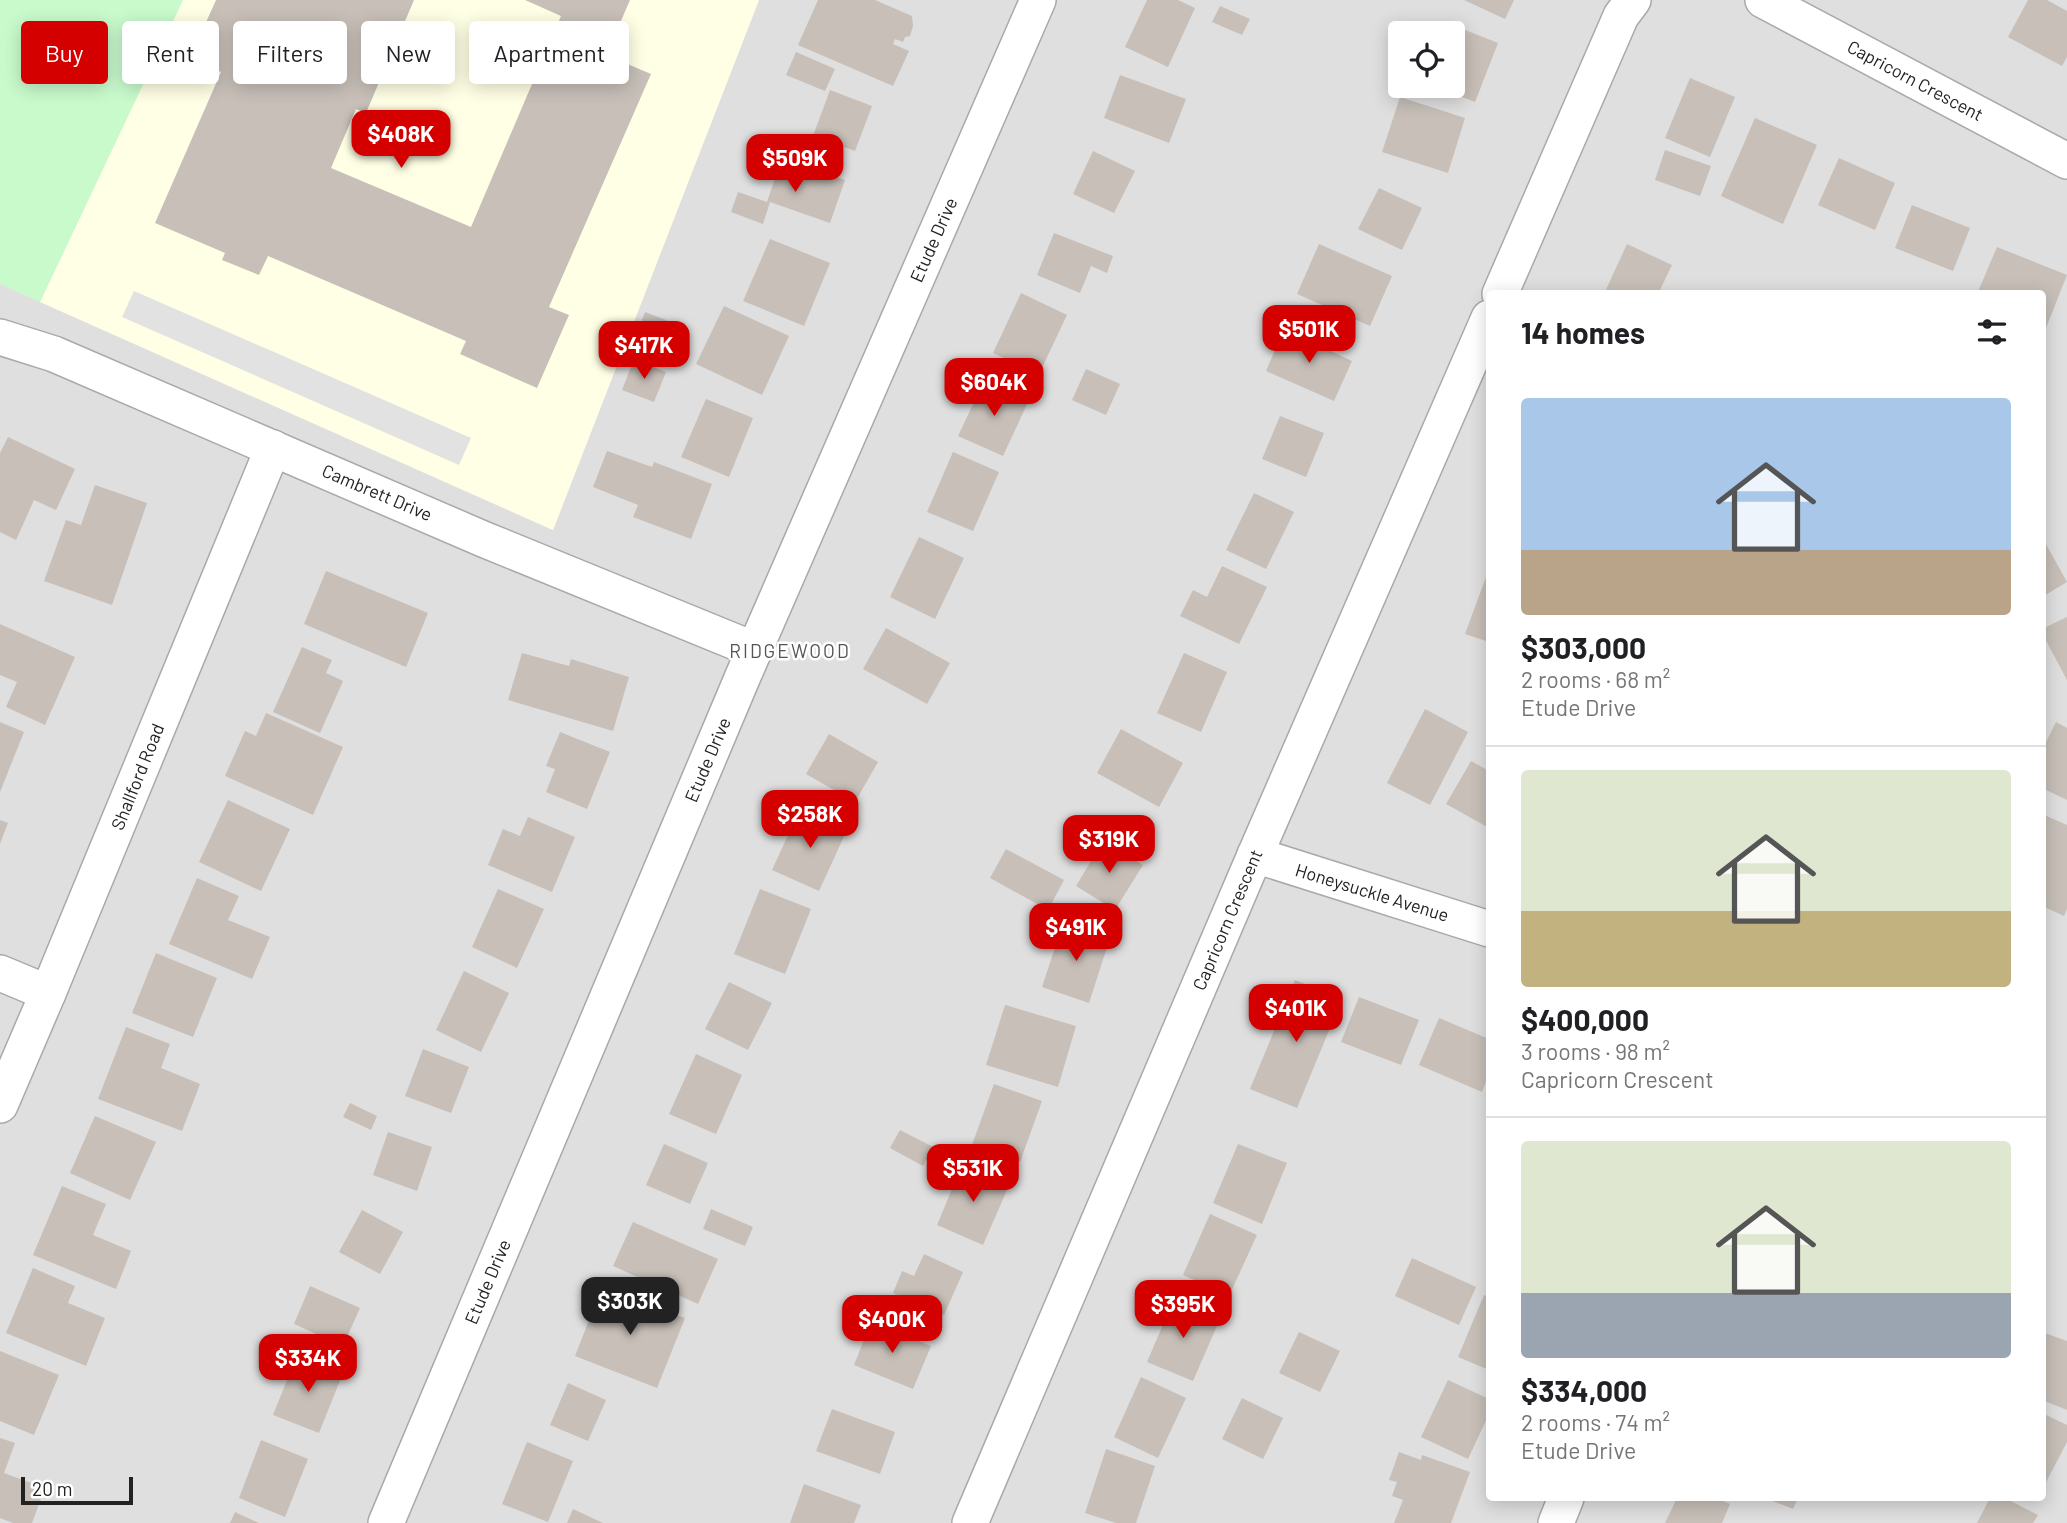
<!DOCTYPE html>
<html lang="en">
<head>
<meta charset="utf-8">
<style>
  :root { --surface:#fff; --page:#f2f2f2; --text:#202124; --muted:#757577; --line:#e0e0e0; --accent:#d40000 }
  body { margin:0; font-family:Barlow,sans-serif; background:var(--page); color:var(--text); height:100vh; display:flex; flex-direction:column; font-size:26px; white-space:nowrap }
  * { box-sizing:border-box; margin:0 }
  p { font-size:23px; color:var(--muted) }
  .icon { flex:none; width:38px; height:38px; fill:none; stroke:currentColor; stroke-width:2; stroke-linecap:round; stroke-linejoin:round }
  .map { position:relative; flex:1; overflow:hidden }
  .details { position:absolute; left:1486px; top:290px; width:560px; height:1211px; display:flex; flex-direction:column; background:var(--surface); border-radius:7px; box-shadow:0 4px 18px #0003 }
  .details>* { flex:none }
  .hud { position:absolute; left:21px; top:21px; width:665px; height:63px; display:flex; gap:14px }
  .tools { position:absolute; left:1388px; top:21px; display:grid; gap:14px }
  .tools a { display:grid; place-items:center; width:77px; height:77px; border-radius:7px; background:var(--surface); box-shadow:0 4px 18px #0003; font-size:35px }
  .scale { position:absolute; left:21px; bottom:18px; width:112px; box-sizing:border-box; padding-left:7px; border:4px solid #222; border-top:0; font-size:19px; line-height:24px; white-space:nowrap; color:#222; -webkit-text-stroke:5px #fff; paint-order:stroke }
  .price { position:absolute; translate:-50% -60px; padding:0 16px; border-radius:14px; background:var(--accent); color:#fff; font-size:23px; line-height:46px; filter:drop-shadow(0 2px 4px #0008) }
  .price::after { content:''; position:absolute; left:50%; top:42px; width:21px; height:16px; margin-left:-10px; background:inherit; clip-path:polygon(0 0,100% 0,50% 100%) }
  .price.selected { background:#222; color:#fff }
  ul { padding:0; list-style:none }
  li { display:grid; align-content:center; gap:14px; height:371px; padding:0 35px }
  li+li { border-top:2px solid var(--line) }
  li span { display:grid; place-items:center; height:217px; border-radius:7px; color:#555 }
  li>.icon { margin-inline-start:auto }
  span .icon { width:126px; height:126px; fill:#fffc; stroke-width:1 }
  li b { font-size:30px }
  h2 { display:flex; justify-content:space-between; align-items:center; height:84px; padding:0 35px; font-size:30px }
  .pill { padding:0 24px; border-radius:7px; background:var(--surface); box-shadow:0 4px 18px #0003; font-size:24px; line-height:63px }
  .pill.selected { background:var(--accent); color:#fff }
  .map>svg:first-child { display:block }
  .residential { fill:#e0dfdf; fill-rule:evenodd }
  .education { fill:#ffffe5 }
  .park { fill:#c8facc }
  .parking { fill:#e2e2e2 }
  .building { fill:#c7bfb8 }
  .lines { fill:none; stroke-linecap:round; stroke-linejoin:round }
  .minor-casing { stroke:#a9a9a9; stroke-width:38 }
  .minor { stroke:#fff; stroke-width:35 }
  .labels { text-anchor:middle; stroke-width:5; stroke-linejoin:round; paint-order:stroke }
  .street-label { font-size:18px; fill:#222; stroke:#fff }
  .neighbourhood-label { font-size:19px; letter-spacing:2px; fill:#555; stroke:#fff }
</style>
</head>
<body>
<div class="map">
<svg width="2067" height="1523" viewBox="0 0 2067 1523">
  <rect width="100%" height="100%" fill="#f2efe9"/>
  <path class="residential" d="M759,0H2067V1523H0V284L553,530ZM1400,33H1452V86H1400ZM1489,294H2042V1498H1489Z"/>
  <polygon class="education" points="183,0 759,0 553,530 40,302"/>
  <polygon class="park" points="0,0 183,0 40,302 0,284"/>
  <polygon class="parking" points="134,291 471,438 459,465 122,317"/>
  <g class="building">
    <polygon points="216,0 414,0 366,113 356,109 331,168 471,227 561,16 525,0 630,0 614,37 618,39 611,57 651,74 549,307 569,315 537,388 460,354 466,341 268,256 259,275 222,260 225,253 155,223 221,72 190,58"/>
    <polygon points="818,0 875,0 912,16 913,26 910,36 905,37 903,42 895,39 893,44 909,51 893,86 798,45"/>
    <polygon points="1147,0 1178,0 1195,8 1168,67 1125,47"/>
    <polygon points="1464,0 1514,0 1505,19"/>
    <polygon points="2028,0 2047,0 2067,11 2067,57 2062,66 2008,37"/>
    <polygon points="1220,6 1250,19 1242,35 1212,22"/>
    <polygon points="1450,24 1498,43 1475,102 1434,86 1452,86 1452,33 1447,33"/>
    <polygon points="796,52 835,69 825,91 786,75"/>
    <polygon points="1120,75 1186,99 1169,143 1104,118"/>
    <polygon points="1690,78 1735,97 1710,157 1665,138"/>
    <polygon points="830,90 872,106 855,151 813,136"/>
    <polygon points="1400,97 1465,118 1448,173 1382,152"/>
    <polygon points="1755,118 1817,145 1783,224 1721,196"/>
    <polygon points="1665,150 1711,166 1700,196 1655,180"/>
    <polygon points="1093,151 1135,171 1114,213 1073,194"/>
    <polygon points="782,158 845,180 830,223 770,202 763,224 731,212 738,192 767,202"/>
    <polygon points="1839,158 1895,183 1875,230 1818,205"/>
    <polygon points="1379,188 1422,208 1402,250 1358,229"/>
    <polygon points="1912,205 1970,228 1953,271 1895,248"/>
    <polygon points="1054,233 1113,256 1107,273 1091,266 1080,293 1037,275"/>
    <polygon points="770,239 830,263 804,326 743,301"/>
    <polygon points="1319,244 1392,276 1370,326 1297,294"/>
    <polygon points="1627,244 1672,265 1658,294 1604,294"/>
    <polygon points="1997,247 2067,275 2042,338 2042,294 1977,294"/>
    <polygon points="1021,293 1067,315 1039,374 993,353"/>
    <polygon points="724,306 789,336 762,395 696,364"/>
    <polygon points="645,312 679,325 666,361 631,349"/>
    <polygon points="1284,329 1352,361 1334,401 1266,371"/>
    <polygon points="634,359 666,372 654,402 622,390"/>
    <polygon points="1086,369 1120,384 1106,415 1072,400"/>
    <polygon points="985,379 1029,400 1003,456 958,436"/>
    <polygon points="706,399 753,418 729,477 681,457"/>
    <polygon points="1280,416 1324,433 1306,477 1262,459"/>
    <polygon points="8,437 75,469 56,510 34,500 16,540 0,532 0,453"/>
    <polygon points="607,451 652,467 654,462 712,484 691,539 633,517 638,505 593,487"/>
    <polygon points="953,452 999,472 973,531 927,512"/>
    <polygon points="95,485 147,503 112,605 44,581 66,520 81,525"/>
    <polygon points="1254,493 1294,512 1266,569 1226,550"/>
    <polygon points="919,537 964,558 935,619 890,597"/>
    <polygon points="2042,537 2067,582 2042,597"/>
    <polygon points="1222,566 1267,587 1239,644 1180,616 1193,590 1207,597"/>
    <polygon points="326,571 428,613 406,667 304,624"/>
    <polygon points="1486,577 1489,579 1489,642 1465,634"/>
    <polygon points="2067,617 2067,680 2042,633 2042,629"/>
    <polygon points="0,624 75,657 45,725 6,707 17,682 0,675"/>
    <polygon points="886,628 950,663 927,704 863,669"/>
    <polygon points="302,647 332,660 326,673 343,681 320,733 273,712"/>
    <polygon points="522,653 569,666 571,659 629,677 613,731 508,700"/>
    <polygon points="1184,653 1227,672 1201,732 1157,713"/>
    <polygon points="1425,709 1468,732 1430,805 1387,783"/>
    <polygon points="266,713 343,747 313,815 225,776 245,731 256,736"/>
    <polygon points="0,722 24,732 0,792"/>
    <polygon points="2056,722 2067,728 2067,800 2042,788 2042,750"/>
    <polygon points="1121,729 1183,763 1159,807 1097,773"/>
    <polygon points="560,732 610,752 587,809 546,792 555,769 546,766"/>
    <polygon points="829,734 878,762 855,802 806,774"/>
    <polygon points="1471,761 1489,771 1489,828 1446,804"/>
    <polygon points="228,800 290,829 261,891 199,862"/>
    <polygon points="800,809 847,830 819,891 772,870"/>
    <polygon points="2042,814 2067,825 2067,909 2064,916 2042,906"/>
    <polygon points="528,817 575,837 552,892 488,865 503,829 520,836"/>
    <polygon points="0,820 8,823 0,844"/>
    <polygon points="1103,841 1143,865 1115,910 1076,886"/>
    <polygon points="1006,849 1064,880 1048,910 990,878"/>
    <polygon points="197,878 239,896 228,920 270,937 252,979 169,944"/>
    <polygon points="498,889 544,909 517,968 472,947"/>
    <polygon points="760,889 811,909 785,974 734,954"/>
    <polygon points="1063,923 1110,938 1089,1003 1042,987"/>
    <polygon points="156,953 217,978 193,1037 132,1013"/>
    <polygon points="464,971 509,993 481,1052 436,1030"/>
    <polygon points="1295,980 1342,999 1297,1108 1250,1089"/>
    <polygon points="729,982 772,1003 748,1050 705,1029"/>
    <polygon points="1359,997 1419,1020 1401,1065 1341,1042"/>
    <polygon points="1005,1005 1076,1026 1058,1087 986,1065"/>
    <polygon points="1439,1018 1489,1039 1489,1074 1482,1092 1419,1065"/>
    <polygon points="126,1027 170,1044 161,1068 200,1084 182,1131 98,1099"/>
    <polygon points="423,1049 469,1067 451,1113 405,1096"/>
    <polygon points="696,1054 742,1075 716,1134 669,1114"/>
    <polygon points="994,1084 1042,1101 1020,1162 972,1145"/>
    <polygon points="350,1103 377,1116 371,1130 343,1117"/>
    <polygon points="95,1116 156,1142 130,1200 70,1173"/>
    <polygon points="900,1130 933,1147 923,1166 890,1148"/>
    <polygon points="388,1132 432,1147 417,1191 373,1175"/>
    <polygon points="664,1144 708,1163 690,1204 646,1185"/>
    <polygon points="1238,1144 1287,1163 1262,1224 1213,1203"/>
    <polygon points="963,1163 1010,1183 983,1245 937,1225"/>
    <polygon points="62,1186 106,1204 93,1235 131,1251 116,1289 33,1255"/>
    <polygon points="711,1209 753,1227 745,1246 703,1229"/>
    <polygon points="362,1210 403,1232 380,1274 339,1252"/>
    <polygon points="1210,1214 1257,1235 1229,1296 1183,1275"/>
    <polygon points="633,1222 718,1259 698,1304 613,1266"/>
    <polygon points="924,1254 963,1272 944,1315 893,1293 902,1271 914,1276"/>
    <polygon points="1412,1258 1476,1287 1459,1325 1395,1296"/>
    <polygon points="33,1268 75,1286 68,1303 105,1318 86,1366 6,1333"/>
    <polygon points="310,1286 360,1308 343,1346 294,1324"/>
    <polygon points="602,1287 685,1318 657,1388 575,1356"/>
    <polygon points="1484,1295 1489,1297 1489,1370 1458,1357"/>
    <polygon points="1174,1299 1220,1319 1193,1381 1147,1362"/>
    <polygon points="871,1322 931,1346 913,1389 854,1365"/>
    <polygon points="1299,1332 1340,1351 1320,1392 1279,1373"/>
    <polygon points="2042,1332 2067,1341 2067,1410 2042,1400"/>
    <polygon points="0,1351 59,1375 34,1435 0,1421"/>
    <polygon points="297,1355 343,1373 319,1433 273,1415"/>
    <polygon points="1141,1377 1186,1398 1158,1458 1114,1437"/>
    <polygon points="1448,1380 1489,1399 1489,1414 1468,1459 1421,1437"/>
    <polygon points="568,1383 606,1400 588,1441 550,1425"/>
    <polygon points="1242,1398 1283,1418 1263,1459 1222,1439"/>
    <polygon points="832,1409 895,1432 880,1474 816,1451"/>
    <polygon points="2042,1413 2067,1425 2067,1442 2042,1490"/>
    <polygon points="0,1438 15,1443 4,1473 45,1488 32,1523 13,1523 0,1518"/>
    <polygon points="261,1440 308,1459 285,1517 239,1498"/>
    <polygon points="527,1442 573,1461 548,1522 502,1504"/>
    <polygon points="1106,1449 1155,1466 1136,1523 1116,1523 1085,1513"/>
    <polygon points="1399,1452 1421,1460 1422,1455 1470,1472 1451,1523 1394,1523 1403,1500 1392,1496 1397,1482 1389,1480"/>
    <polygon points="804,1484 861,1505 854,1523 790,1523"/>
    <polygon points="1677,1498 1717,1498 1730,1504 1722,1523 1665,1523"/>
    <polygon points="1765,1498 1798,1498 1793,1509"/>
    <polygon points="1990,1498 2005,1498 2038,1515 2033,1523 1977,1523"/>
    <polygon points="573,1509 603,1523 567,1523"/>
    <polygon points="235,1512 259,1523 230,1523"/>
  </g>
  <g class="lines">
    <g class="minor-casing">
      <g id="minor">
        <polyline points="1763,0 2067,161"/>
        <polyline points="1500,294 1621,16 1633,0"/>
        <polyline points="0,337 54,354 483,539 755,650"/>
        <polyline points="1255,855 1489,929"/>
        <polyline points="0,973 48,993"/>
        <polyline points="0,1105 48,993 273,448"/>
        <polyline points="386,1523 743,676 1038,0"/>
        <polyline points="970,1523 1255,855 1489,318"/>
        <polyline points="1556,1523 1566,1498"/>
      </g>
    </g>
    <use href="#minor" class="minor"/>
  </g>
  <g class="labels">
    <g class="street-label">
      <text transform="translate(1915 81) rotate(28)" y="6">Capricorn Crescent</text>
      <text transform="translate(934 240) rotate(-66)" y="6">Etude Drive</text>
      <text transform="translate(377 493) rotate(23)" y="6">Cambrett Drive</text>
      <text transform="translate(708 760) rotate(-67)" y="6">Etude Drive</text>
      <text transform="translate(138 777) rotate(-68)" y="6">Shallford Road</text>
      <text transform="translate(1372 893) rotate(17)" y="6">Honeysuckle Avenue</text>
      <text transform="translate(1228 920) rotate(-67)" y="6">Capricorn Crescent</text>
      <text transform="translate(488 1282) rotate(-67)" y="6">Etude Drive</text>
    </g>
    <g class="neighbourhood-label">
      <text x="790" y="658">RIDGEWOOD</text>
    </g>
  </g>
</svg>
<div class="tools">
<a><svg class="icon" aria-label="locate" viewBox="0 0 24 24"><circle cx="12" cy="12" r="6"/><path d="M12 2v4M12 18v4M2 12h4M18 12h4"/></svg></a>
</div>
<div class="scale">20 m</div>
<b class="price" style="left:401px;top:170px">$408K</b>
<b class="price" style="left:795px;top:194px">$509K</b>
<b class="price" style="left:1309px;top:365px">$501K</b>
<b class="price" style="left:644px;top:381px">$417K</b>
<b class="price" style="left:994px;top:418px">$604K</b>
<b class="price" style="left:810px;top:850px">$258K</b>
<b class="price" style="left:1109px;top:875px">$319K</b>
<b class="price" style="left:1076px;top:963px">$491K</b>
<b class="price" style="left:1296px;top:1044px">$401K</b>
<b class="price" style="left:973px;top:1204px">$531K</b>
<b class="price selected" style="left:630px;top:1337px">$303K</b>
<b class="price" style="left:1183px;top:1340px">$395K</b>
<b class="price" style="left:892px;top:1355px">$400K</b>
<b class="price" style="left:308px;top:1394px">$334K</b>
<div class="hud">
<a class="pill selected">Buy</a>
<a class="pill">Rent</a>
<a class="pill">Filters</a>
<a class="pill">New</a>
<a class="pill">Apartment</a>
</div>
<section class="details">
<h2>14 homes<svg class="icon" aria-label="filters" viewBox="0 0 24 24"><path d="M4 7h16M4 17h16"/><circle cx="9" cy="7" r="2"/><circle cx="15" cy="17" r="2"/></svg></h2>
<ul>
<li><span style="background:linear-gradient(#a9c7e8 70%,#b9a48a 0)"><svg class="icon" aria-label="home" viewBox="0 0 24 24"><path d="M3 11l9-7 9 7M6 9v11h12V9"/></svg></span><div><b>$303,000</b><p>2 rooms · 68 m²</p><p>Etude Drive</p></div></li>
<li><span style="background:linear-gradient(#dfe7d0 65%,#c2b280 0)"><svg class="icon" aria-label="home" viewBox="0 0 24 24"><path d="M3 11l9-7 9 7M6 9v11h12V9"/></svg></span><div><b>$400,000</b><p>3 rooms · 98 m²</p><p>Capricorn Crescent</p></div></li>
<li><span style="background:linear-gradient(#dfe7d0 70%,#9aa5b1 0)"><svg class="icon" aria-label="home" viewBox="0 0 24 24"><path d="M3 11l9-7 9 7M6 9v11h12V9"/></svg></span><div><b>$334,000</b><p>2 rooms · 74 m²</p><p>Etude Drive</p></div></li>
</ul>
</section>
</div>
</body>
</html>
